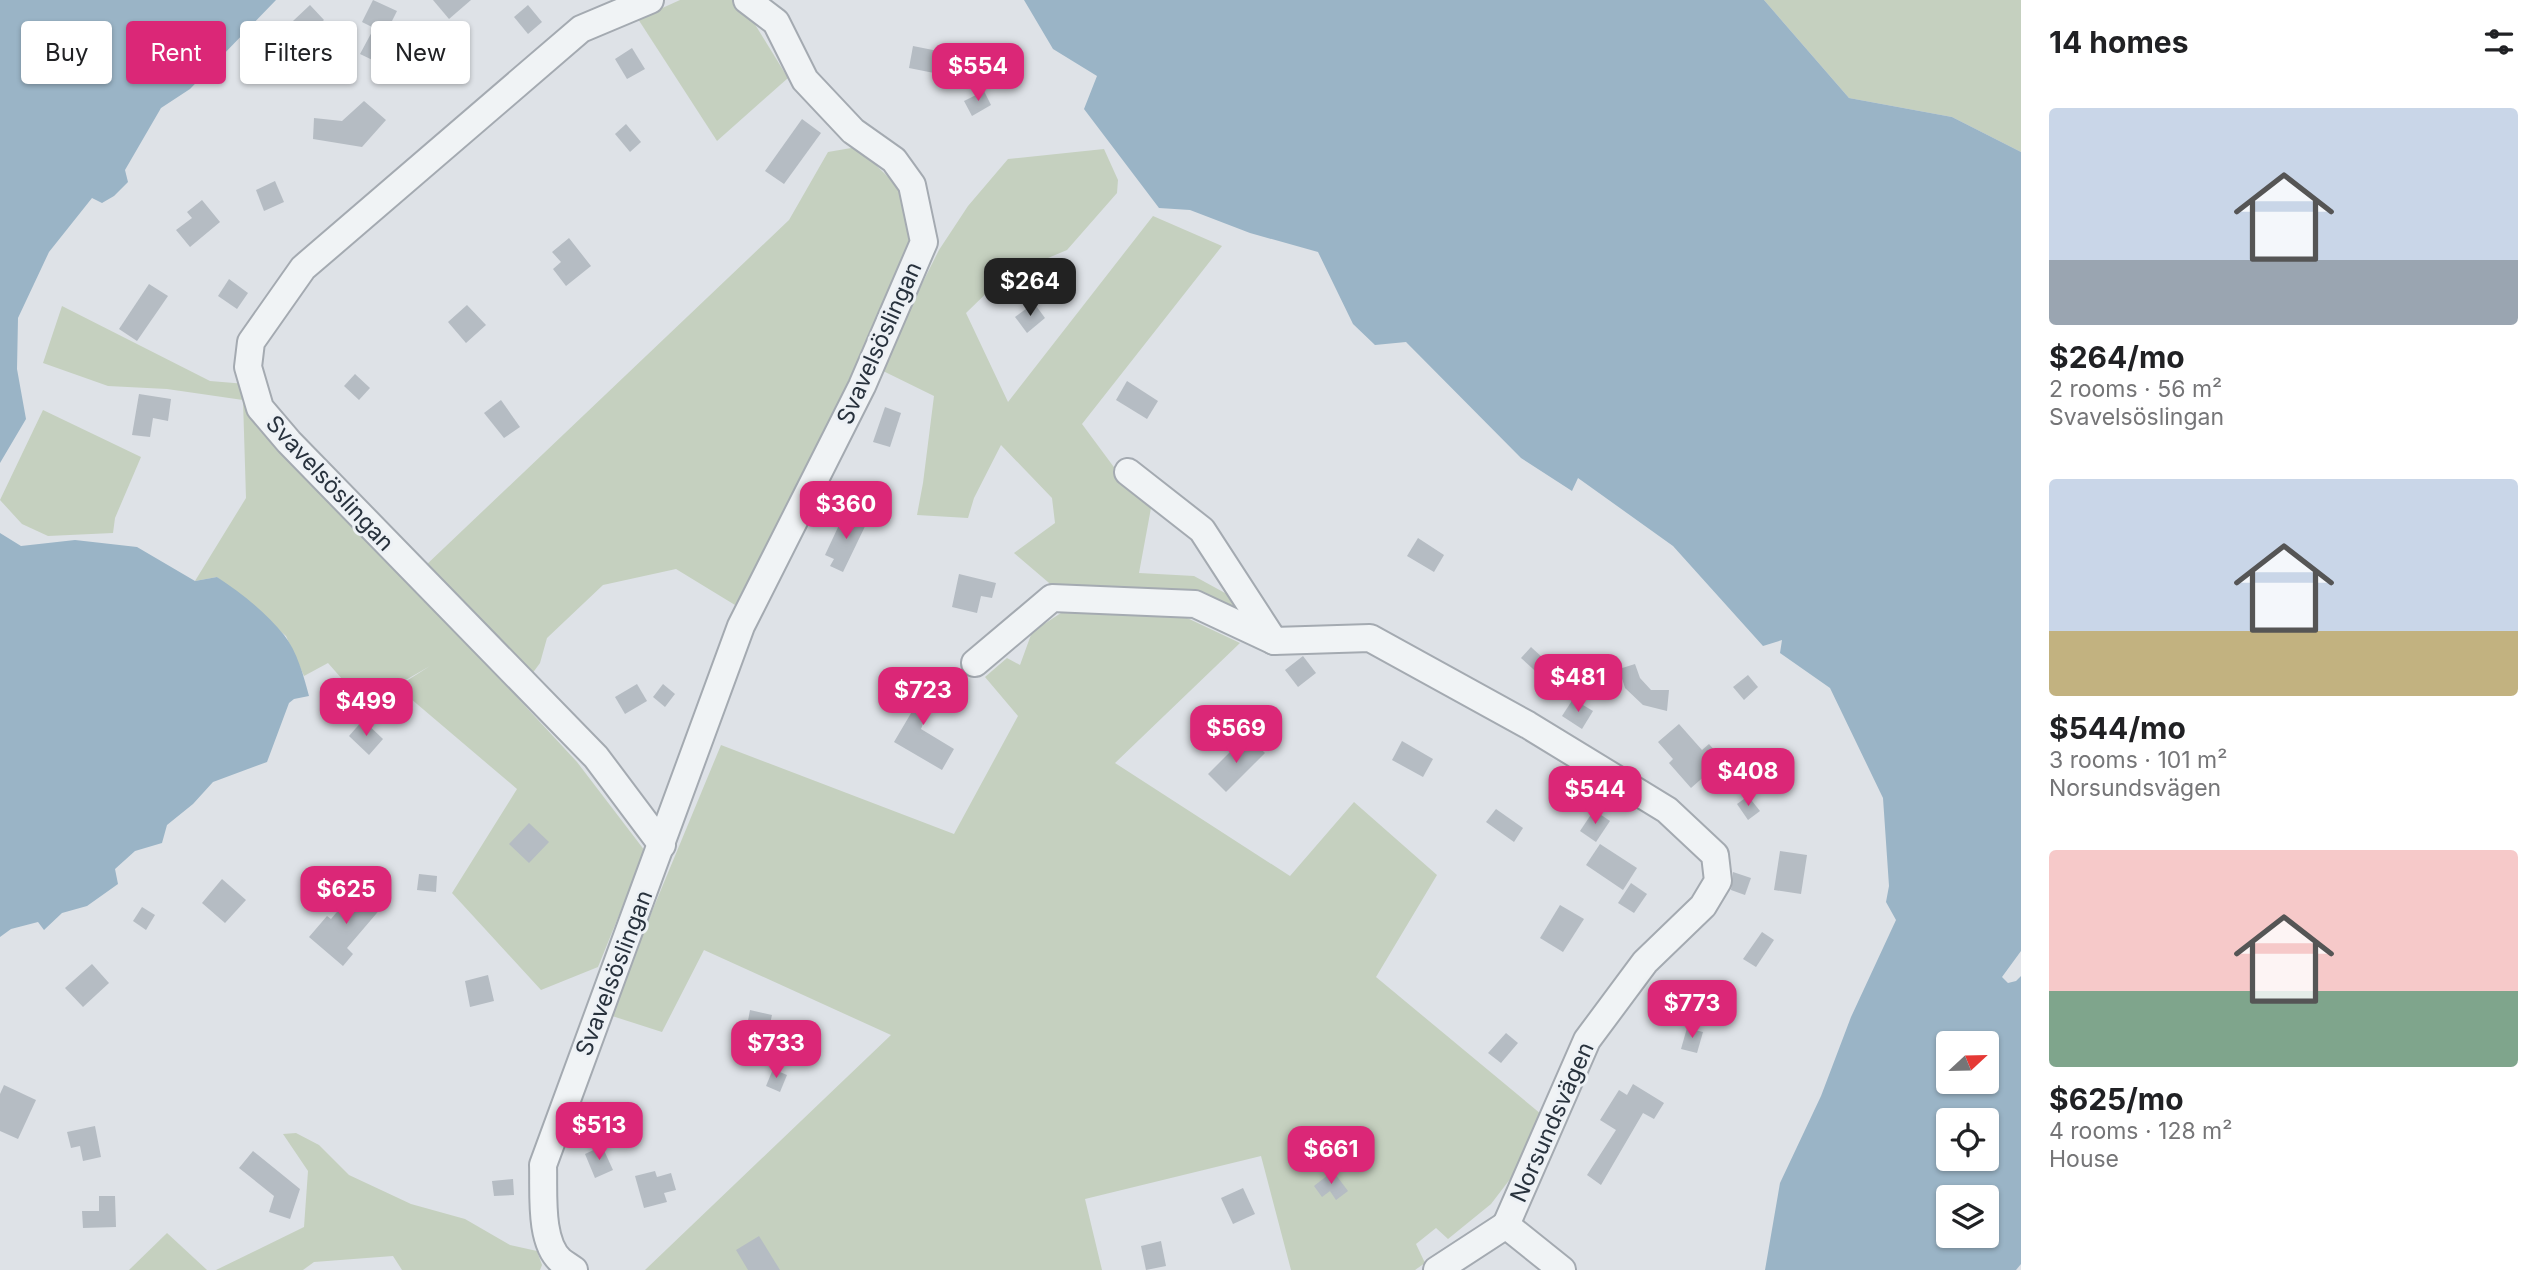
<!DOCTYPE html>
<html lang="en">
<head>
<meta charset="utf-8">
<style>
  :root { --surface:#fff; --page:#f6f6f6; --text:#202124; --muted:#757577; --accent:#db2777 }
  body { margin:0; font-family:Inter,sans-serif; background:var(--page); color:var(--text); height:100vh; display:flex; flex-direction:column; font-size:26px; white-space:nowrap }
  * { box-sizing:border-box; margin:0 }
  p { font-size:23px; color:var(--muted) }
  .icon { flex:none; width:38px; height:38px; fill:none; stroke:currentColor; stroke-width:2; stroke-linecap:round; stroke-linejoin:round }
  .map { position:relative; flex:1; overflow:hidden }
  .side { display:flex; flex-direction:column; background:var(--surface); width:525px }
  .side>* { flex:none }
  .hud { position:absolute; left:21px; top:21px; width:665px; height:63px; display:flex; gap:14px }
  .needle { width:46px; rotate:68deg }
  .controls { position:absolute; left:1936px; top:1031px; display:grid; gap:14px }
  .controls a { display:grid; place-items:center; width:63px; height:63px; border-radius:7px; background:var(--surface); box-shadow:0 2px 5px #0004; font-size:35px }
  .price { position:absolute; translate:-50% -60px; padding:0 16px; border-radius:14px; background:var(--accent); color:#fff; font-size:23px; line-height:46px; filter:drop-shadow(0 2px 4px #0008) }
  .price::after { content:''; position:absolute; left:50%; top:42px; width:21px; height:16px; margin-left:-10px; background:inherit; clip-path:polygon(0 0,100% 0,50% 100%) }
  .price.current { background:#222; color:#fff }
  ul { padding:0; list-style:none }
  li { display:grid; align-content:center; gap:14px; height:371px; padding:0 28px }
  li span { display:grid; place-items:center; height:217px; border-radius:7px; color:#555 }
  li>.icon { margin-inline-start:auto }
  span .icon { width:126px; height:126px; fill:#fffc; stroke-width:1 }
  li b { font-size:30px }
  h2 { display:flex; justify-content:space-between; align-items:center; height:84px; padding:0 28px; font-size:30px }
  .chip { padding:0 24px; border-radius:7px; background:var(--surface); box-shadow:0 2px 5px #0004; font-size:24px; line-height:63px }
  .chip.current { background:var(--accent); color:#fff }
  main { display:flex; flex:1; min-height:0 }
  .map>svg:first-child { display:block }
  .green { fill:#c5d0bf }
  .water { fill:#9ab4c6; fill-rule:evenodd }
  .building { fill:#b5bcc3 }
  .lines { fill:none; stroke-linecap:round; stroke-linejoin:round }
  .minor-casing { stroke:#a4aab1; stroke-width:30 }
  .minor { stroke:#f0f3f5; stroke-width:26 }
  .labels { text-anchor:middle; stroke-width:6; stroke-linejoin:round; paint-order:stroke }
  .street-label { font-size:23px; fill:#28323d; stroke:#edf1f5 }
</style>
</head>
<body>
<main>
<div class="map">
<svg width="2021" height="1270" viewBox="0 0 2021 1270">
  <rect width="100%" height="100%" fill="#dee2e7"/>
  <g class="green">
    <polygon points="680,0 740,0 788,78 717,141 638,19"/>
    <polygon points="1764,0 2021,0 2021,152 1952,117 1849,98"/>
    <polygon points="857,147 909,197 915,235 898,293 735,605 676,569 603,585 547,638 540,663 529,678 424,567 789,220 828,152"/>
    <polygon points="1104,149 1118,180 1117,193 1067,250 1003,277 966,313 1008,402 1153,216 1222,246 1082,424 1119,474 1151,508 1139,573 1194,576 1245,604 1252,623 1062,594 1014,553 1055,523 1052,498 1001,445 974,498 968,518 917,515 923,483 934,396 879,369 939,250 968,206 1008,159"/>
    <polygon points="62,306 210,381 246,384 243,400 265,425 577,762 645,851 598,967 541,990 452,893 517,789 397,687 430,666 364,704 328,663 304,676 286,636 217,577 195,581 246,498 243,400 167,389 108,386 43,363"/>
    <polygon points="43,410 141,457 115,518 113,533 48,536 22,524 0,500"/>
    <polygon points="1067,609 1185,617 1240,643 1115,763 1290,876 1354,802 1437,875 1376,977 1541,1114 1517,1170 1491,1204 1448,1239 1436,1228 1416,1244 1425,1263 1415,1270 1291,1270 1261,1156 1085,1199 1102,1270 645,1270 891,1035 704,950 662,1032 609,1015 721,745 954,834 1018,716 985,677 1007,658 1020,665 1032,632"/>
    <polygon points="296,1133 319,1145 349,1175 411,1204 465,1219 510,1245 537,1251 542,1265 540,1270 402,1270 393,1256 314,1262 303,1270 216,1270 304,1227 308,1171 283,1134"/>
    <polygon points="167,1233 207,1270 129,1270"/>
  </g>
  <g class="water">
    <polygon points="0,0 276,0 190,89 161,108 125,170 128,182 114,196 102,203 92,198 49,252 18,318 17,369 26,419 0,463"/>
    <path d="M1024,0H1764L1849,98L1952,117L2021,152V951L2002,977L2008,983L2016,981L2021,976V1264L2016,1270H1765L1780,1183L1821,1096L1851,1017L1896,920L1886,902L1889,886L1883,798L1830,688L1780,653L1782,640L1763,646L1673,546L1578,478L1572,491L1521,458L1406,342L1375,345L1353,324L1318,252L1250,233L1190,210L1159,208L1084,109L1097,76L1053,49ZM1986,1043V1082H1948V1043ZM1986,1120V1158H1948V1120ZM1986,1197V1236H1948V1197Z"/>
    <path d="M0,533L21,546L75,540L137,547L195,581L217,577C241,593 266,612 284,635C297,651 304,677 309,696L294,699L289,703L267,762L213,782L193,804L167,825L162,843L135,851L115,869L118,884L87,906L62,913L44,930L38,922L11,929L0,937Z"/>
  </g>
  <g class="building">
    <polygon points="373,0 397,11 386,33 399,39 385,66 360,54 374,28 362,22"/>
    <polygon points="433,0 471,0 449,19"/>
    <polygon points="310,5 324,20 298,45 303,50 289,62 279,52 285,47 276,37"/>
    <polygon points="528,5 542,22 528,34 514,17"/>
    <polygon points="913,46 938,51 934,73 909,68"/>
    <polygon points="632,48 645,69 627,79 615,59"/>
    <polygon points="984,91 991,105 972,116 964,101"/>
    <polygon points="364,101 386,120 362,147 313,139 314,118 342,121"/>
    <polygon points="802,119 821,133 784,184 765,171"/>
    <polygon points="626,124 641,142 630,152 615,134"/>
    <polygon points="275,181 284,202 264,211 256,190"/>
    <polygon points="202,200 220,222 190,247 176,230 192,218 187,212"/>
    <polygon points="569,238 591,266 566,286 553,269 561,262 552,252"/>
    <polygon points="229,279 248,293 237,309 218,296"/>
    <polygon points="149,284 168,296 137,341 119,329"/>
    <polygon points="1034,303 1045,318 1027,333 1015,317"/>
    <polygon points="467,305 486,325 466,343 448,322"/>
    <polygon points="355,374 370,388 359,400 344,386"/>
    <polygon points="1127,381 1158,401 1147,419 1116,400"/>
    <polygon points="139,394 171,399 168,421 153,418 150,437 132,435"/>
    <polygon points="501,400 520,427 504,438 484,413"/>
    <polygon points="885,407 901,413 890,447 873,442"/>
    <polygon points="855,510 870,516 843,572 830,566 834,559 825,555 840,523 848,527"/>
    <polygon points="1418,538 1444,555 1434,572 1407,556"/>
    <polygon points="959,574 996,583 992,598 981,596 977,613 952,607"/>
    <polygon points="1531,647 1555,669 1545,680 1521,658"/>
    <polygon points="1303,656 1316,673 1298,687 1285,670"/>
    <polygon points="1635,664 1640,678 1651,690 1669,690 1667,711 1643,705 1625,688 1619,669"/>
    <polygon points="1748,675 1758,687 1744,700 1733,687"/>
    <polygon points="911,679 928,686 931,680 939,684 921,729 954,749 942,770 894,742 917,703 904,698"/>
    <polygon points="637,684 647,701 625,714 615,697"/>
    <polygon points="663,684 675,694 665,707 653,697"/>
    <polygon points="1573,699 1593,711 1582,729 1562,716"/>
    <polygon points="363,720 383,739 369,755 349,736"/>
    <polygon points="1679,724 1702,750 1709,744 1723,760 1691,788 1669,763 1673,759 1658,742"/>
    <polygon points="1251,740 1265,753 1226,792 1208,774 1241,741 1245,746"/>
    <polygon points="1402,741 1433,759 1423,777 1392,760"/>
    <polygon points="1748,796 1760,811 1748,820 1737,804"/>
    <polygon points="1496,809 1523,828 1514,842 1486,822"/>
    <polygon points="1594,810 1610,821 1596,842 1580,831"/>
    <polygon points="529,823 549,842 529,863 509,844"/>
    <polygon points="1600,844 1637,868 1623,890 1586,865"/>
    <polygon points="1780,851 1807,855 1801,894 1774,890"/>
    <polygon points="1733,872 1751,878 1745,895 1731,890"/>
    <polygon points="419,874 437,876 436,892 417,890"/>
    <polygon points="222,879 246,900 225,923 202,903"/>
    <polygon points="1631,883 1647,894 1634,913 1618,903"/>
    <polygon points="358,887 382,907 347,948 353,954 343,966 309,937 327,916 331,919"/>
    <polygon points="1560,905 1584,919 1563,952 1540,938"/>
    <polygon points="142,907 155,915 146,930 133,921"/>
    <polygon points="1762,932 1774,940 1756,967 1743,959"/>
    <polygon points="92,964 109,983 83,1007 65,988"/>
    <polygon points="488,975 494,1001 470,1007 465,981"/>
    <polygon points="750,1010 772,1015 764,1051 743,1047"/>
    <polygon points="1687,1028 1703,1032 1697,1053 1681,1049"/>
    <polygon points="1506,1033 1518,1043 1501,1063 1488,1053"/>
    <polygon points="773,1069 787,1075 780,1092 766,1086"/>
    <polygon points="1633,1084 1664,1103 1654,1119 1643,1113 1601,1185 1587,1175 1616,1130 1600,1120 1619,1090 1627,1095"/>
    <polygon points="4,1085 36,1100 18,1139 0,1131 0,1094"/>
    <polygon points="95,1126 101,1157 83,1161 80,1146 71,1148 67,1132"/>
    <polygon points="602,1146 613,1170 595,1178 585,1154"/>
    <polygon points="253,1151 300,1189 290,1219 269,1212 274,1196 239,1168"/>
    <polygon points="655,1171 657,1177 671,1173 676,1190 664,1193 667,1202 644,1208 635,1176"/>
    <polygon points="1333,1171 1348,1191 1336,1200 1330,1191 1322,1197 1314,1186"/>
    <polygon points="513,1179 514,1195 494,1196 492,1181"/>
    <polygon points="1243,1188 1255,1214 1233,1224 1221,1198"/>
    <polygon points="99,1196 115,1196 116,1227 83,1228 82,1211 99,1211"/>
    <polygon points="759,1236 780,1270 748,1270 736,1250"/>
    <polygon points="1161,1241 1166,1266 1146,1270 1141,1246"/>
  </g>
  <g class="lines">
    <g class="minor-casing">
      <g id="minor">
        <polyline points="650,0 581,29 303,268 251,342 248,367 260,408 289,442 596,757 662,845"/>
        <polyline points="1128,472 1202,530 1274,641"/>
        <polyline points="975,663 1052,598 1195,604 1274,641 1370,638 1528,725 1667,810 1715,855 1718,881 1703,906 1645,962 1587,1040 1506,1225"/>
        <polyline points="1506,1225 1562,1270"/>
        <path d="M574,1270C570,1267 565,1264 561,1261C539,1242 544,1192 543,1165L741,626L862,386L924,242L912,185L894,160L853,131L805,80L776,22L747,0"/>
        <polyline points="1437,1270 1506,1225"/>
      </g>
    </g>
    <use href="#minor" class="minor"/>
  </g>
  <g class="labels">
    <g class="street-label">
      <text transform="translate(879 343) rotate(-66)" y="8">Svavelsöslingan</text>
      <text transform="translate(330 483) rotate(47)" y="8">Svavelsöslingan</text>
      <text transform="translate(614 973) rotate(-69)" y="8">Svavelsöslingan</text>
      <text transform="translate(1552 1122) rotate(-66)" y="8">Norsundsvägen</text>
    </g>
  </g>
</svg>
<div class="controls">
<a><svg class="needle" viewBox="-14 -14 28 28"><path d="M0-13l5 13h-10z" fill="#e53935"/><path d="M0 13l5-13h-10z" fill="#757577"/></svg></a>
<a><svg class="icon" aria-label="locate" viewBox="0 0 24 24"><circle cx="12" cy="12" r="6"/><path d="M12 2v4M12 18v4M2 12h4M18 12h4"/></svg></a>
<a><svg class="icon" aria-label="layers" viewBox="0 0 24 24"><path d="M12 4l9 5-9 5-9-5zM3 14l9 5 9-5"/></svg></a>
</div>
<b class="price" style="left:978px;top:103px">$554</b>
<b class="price current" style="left:1030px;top:318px">$264</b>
<b class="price" style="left:846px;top:541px">$360</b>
<b class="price" style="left:1578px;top:714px">$481</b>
<b class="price" style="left:923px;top:727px">$723</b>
<b class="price" style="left:366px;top:738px">$499</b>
<b class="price" style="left:1236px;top:765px">$569</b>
<b class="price" style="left:1748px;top:808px">$408</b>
<b class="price" style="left:1595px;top:826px">$544</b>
<b class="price" style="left:346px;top:926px">$625</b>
<b class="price" style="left:1692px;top:1040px">$773</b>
<b class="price" style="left:776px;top:1080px">$733</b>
<b class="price" style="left:599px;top:1162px">$513</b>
<b class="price" style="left:1331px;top:1186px">$661</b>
<div class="hud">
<a class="chip">Buy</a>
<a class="chip current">Rent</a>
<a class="chip">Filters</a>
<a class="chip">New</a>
</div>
</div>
<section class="side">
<h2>14 homes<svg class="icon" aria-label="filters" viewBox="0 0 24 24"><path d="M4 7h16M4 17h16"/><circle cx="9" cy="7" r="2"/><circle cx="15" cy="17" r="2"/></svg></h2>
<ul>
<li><span style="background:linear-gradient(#c9d6e8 70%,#9aa5b1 0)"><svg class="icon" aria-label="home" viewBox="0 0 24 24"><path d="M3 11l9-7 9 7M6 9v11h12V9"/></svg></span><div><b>$264/mo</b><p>2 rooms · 56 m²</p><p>Svavelsöslingan</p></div></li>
<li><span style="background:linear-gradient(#c9d6e8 70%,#c2b280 0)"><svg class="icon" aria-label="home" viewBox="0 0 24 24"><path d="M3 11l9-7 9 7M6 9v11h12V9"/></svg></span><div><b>$544/mo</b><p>3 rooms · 101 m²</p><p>Norsundsvägen</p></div></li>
<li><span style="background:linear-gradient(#f6c9c9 65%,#7fa58c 0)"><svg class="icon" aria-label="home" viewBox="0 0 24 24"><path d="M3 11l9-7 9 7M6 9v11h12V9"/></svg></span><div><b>$625/mo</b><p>4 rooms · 128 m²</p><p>House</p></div></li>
</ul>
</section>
</main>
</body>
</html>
